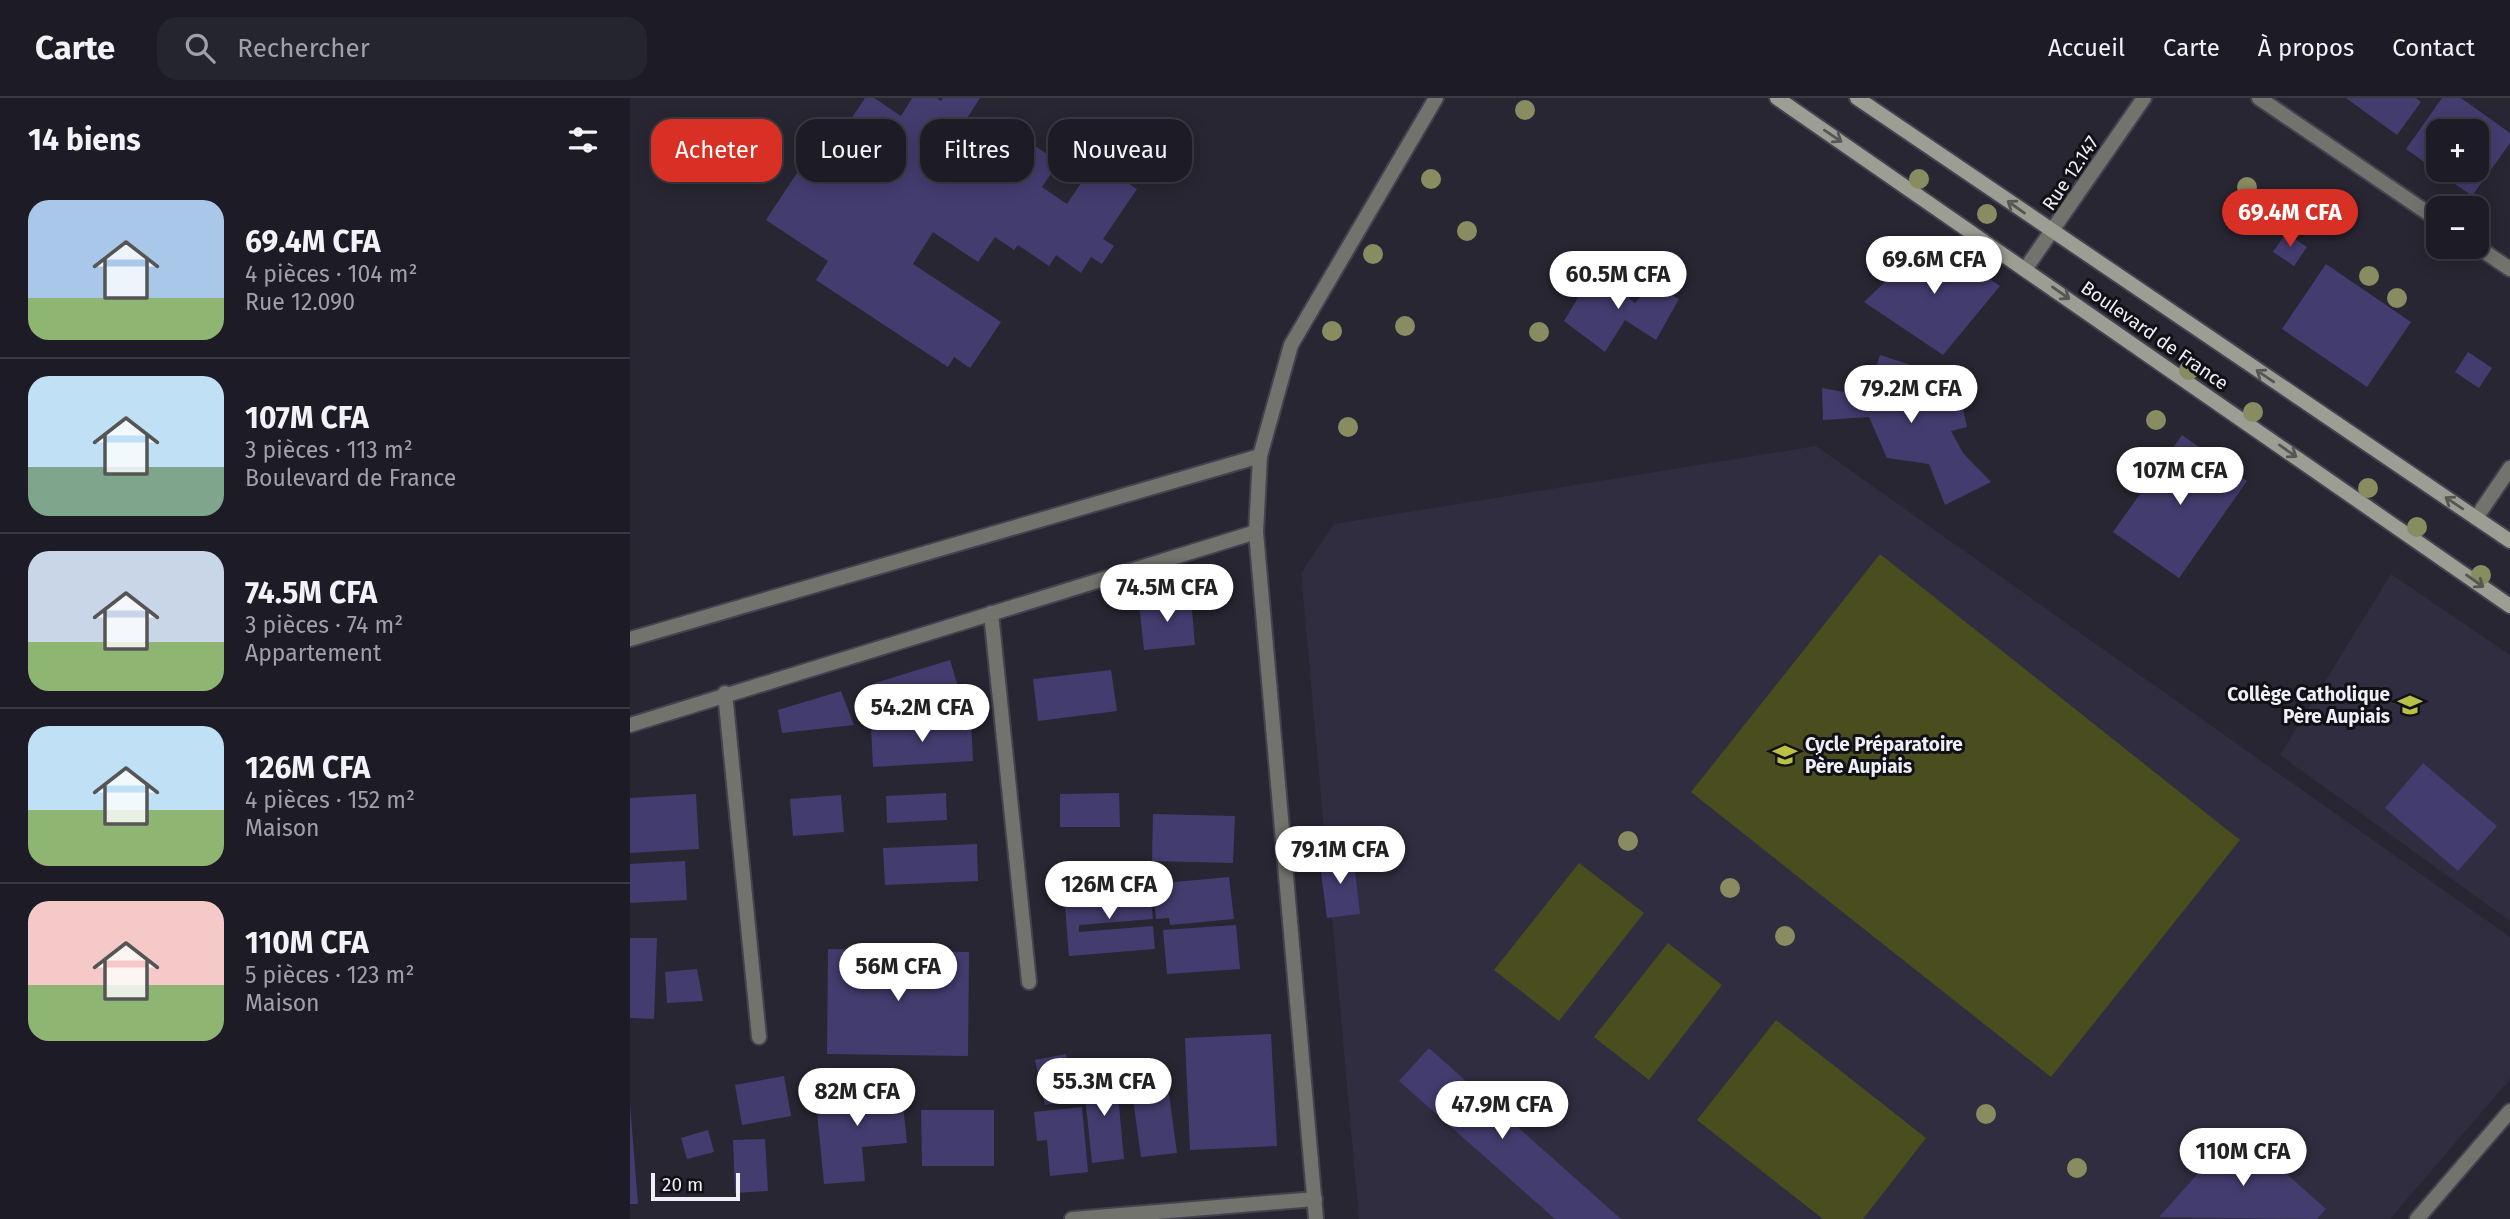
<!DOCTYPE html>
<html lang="fr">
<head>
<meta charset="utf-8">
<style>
  :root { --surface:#1d1c26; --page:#25252e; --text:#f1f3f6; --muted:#a0a1a7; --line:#3b3a43; --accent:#d93025 }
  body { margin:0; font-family:"Fira Sans",sans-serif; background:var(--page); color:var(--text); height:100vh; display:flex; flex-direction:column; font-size:26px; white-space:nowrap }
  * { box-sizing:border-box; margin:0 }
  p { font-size:23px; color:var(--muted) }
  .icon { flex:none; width:38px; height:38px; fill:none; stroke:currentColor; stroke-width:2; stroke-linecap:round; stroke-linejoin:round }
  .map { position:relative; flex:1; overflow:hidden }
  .details { display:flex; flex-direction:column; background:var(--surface); width:630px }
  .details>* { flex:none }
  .hud { position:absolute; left:21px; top:21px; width:665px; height:63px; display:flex; gap:14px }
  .tools { position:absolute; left:1796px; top:21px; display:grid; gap:14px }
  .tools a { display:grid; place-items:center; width:63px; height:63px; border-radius:14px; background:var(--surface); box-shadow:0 4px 18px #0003,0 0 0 2px var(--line); font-size:35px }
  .scale { position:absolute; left:21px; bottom:18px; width:89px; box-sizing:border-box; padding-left:7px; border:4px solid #efeff8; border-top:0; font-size:19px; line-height:24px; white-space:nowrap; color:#efeff8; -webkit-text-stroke:5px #101015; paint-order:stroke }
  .price { position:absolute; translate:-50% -60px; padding:0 16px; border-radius:24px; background:#fff; color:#222; font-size:23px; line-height:46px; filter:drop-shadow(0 2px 4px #0008) }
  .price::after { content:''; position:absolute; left:50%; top:42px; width:21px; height:16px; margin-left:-10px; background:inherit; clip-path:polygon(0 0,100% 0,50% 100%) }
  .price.selected { background:var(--accent); color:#fff }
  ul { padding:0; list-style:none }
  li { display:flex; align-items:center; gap:21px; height:175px; padding:0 28px }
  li+li { border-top:2px solid var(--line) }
  li span { display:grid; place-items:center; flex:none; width:196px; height:140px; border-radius:21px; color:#555 }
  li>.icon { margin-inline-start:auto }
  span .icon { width:84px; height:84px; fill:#fffc; stroke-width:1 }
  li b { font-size:30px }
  h2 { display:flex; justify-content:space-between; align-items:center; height:84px; padding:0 28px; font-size:30px }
  .pill { padding:0 24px; border-radius:21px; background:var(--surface); box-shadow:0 4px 18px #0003,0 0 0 2px var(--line); font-size:24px; line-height:63px }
  .pill.selected { background:var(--accent); color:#fff }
  header { display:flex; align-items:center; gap:42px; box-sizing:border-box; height:98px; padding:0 35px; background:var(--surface); border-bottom:2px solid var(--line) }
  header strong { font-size:33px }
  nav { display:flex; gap:38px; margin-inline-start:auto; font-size:24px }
  .search { width:490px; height:63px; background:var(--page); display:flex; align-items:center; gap:18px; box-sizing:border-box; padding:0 24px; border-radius:21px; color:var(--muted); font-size:26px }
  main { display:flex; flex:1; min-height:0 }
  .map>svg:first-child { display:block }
  .built { fill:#2f2d3f }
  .green { fill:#4a4d1d }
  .building { fill:#433d6f; fill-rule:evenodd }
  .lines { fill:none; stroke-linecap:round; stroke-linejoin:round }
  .lane-casing { stroke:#43424e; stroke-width:18 }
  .street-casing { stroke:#43424e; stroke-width:18 }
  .secondary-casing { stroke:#43424e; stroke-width:18 }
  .lane { stroke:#72736c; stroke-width:14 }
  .street { stroke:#72736c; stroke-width:14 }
  .secondary { stroke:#9c9d93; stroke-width:14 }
  .tree { fill:#898c61 }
  .oneway { stroke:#565654 }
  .labels { text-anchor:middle; stroke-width:6; stroke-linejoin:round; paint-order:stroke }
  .street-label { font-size:19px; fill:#efeff8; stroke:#101015 }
  .poi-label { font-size:19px; font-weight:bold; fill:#efeff8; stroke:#101015; text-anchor:end }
</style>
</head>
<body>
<header>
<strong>Carte</strong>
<div class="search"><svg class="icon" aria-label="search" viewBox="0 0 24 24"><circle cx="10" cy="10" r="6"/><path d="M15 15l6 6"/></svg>Rechercher</div>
<nav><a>Accueil</a><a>Carte</a><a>À propos</a><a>Contact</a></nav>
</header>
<main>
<section class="details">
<h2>14 biens<svg class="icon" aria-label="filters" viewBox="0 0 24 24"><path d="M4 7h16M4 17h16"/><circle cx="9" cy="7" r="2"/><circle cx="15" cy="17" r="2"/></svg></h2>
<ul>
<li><span style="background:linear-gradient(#a9c7e8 70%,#8fb573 0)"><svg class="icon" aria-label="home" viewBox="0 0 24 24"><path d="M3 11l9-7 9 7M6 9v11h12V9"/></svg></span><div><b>69.4M CFA</b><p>4 pièces · 104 m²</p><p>Rue 12.090</p></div></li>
<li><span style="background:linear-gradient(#bfe0f5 65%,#7fa58c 0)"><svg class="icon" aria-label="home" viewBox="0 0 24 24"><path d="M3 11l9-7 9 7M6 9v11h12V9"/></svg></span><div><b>107M CFA</b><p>3 pièces · 113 m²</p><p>Boulevard de France</p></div></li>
<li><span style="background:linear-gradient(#c9d6e8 65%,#8fb573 0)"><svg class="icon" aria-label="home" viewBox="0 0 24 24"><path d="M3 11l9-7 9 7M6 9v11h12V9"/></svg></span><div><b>74.5M CFA</b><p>3 pièces · 74 m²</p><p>Appartement</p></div></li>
<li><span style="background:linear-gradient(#bfe0f5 60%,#8fb573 0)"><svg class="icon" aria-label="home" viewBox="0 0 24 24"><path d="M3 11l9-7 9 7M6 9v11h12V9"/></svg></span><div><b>126M CFA</b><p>4 pièces · 152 m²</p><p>Maison</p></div></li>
<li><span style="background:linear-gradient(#f6c9c9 60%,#8fb573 0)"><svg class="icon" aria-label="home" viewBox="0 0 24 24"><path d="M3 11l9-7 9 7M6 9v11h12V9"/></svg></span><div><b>110M CFA</b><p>5 pièces · 123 m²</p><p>Maison</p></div></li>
</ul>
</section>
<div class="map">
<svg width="1880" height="1121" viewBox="0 0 1880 1121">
  <rect width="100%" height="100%" fill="#272632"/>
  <g class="built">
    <polygon points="1186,348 1880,839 1880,981 1760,1121 729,1121 671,475 704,426"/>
    <polygon points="1761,476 1880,557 1880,823 1650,657"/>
  </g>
  <g class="green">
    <polygon points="1250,456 1610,742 1421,979 1061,694"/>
    <polygon points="949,765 1014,815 929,923 864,872"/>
    <polygon points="1038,845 1092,887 1019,982 964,939"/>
    <polygon points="1146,922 1296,1040 1233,1121 1193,1121 1067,1022"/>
  </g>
  <g class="building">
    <polygon points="235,0 244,0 271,18 282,0 307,0 311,3 313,0 350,0 329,33 354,49 370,25 429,64 412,89 437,106 465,64 507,91 473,141 484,148 472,166 461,159 451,175 426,157 419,168 388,147 384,152 365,139 348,164 303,134 283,166 371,224 340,270 324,259 318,269 186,182 198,163 136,122 167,75 180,83"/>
    <polygon points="1716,0 1786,0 1791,4 1767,37"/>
    <path d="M1812,0H1831L1880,35V45L1842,98L1776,51ZM1808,33H1846V72H1808Z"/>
    <polygon points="1656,135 1677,149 1664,168 1643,154"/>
    <polygon points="1300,141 1370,188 1313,257 1234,204"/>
    <polygon points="1696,166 1781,224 1737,289 1652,231"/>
    <polygon points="965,171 1005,205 1020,187 1049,201 1026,242 995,222 975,254 934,223"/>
    <polygon points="1838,254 1862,270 1849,290 1825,274"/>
    <polygon points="1250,257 1284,268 1276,282 1307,305 1316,288 1331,302 1337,329 1321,333 1333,355 1361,384 1315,407 1299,366 1257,360 1239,319 1193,322 1192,290 1225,296 1228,281 1241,285"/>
    <polygon points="1552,337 1617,383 1549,480 1483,434"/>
    <polygon points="561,501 565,547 514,552 509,506"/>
    <polygon points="320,562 328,589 254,611 245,585"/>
    <polygon points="481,572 487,613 408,623 403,581"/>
    <polygon points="211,593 224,627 152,635 148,612"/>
    <polygon points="341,624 343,663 243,669 241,630"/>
    <polygon points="1793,665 1867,728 1828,773 1755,710"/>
    <polygon points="316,695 317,722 257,725 256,698"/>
    <polygon points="489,695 490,729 430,729 430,696"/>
    <polygon points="66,696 69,751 0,755 0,700"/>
    <polygon points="211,697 214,734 163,738 160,701"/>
    <polygon points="523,716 605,718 603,765 522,763"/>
    <polygon points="347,746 348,783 255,787 253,750"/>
    <polygon points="723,755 730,816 697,820 689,760"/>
    <polygon points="55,763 57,802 0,805 0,766"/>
    <polygon points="599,779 604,821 540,827 539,820 526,821 523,786"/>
    <polygon points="520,789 523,821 449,827 449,834 523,828 525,851 439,858 434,796"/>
    <polygon points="606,827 610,871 537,876 533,832"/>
    <polygon points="0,840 27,840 24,921 0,920"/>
    <polygon points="198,851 339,854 338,958 197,956"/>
    <polygon points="67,871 73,903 37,905 35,874"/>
    <polygon points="641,936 647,1048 560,1052 555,940"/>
    <polygon points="799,950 883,1025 991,1121 925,1121 769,983"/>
    <polygon points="436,956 445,1001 415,1007 405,962"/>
    <polygon points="535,967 547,1055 511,1059 499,972"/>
    <polygon points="486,976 494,1061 462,1065 453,979"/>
    <polygon points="154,978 161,1018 112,1027 105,987"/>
    <polygon points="271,987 277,1045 232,1049 235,1083 194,1086 185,994"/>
    <polygon points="0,1007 8,1106 0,1106"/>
    <polygon points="452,1009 458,1074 420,1078 417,1042 407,1043 404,1014"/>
    <polygon points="291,1012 364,1012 364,1068 292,1068"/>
    <polygon points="78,1032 84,1054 57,1061 51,1040"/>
    <polygon points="1607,1032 1696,1111 1687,1121 1529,1119"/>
    <polygon points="135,1041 138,1093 105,1095 103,1042"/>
  </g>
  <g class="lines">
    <g class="lane-casing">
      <polyline id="lane" points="1787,1121 1880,1013"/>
    </g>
    <g class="street-casing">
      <g id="street">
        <polyline points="1629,0 1808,122"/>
        <polyline points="1846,148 1880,171"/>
        <polyline points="1396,170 1514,0"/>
        <polyline points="1846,420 1880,370"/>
        <polyline points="361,515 399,884"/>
        <polyline points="0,541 630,358"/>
        <polyline points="95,595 129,939"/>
        <polyline points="0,627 626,434"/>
        <polyline points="442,1121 685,1101"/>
        <polyline points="686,1121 626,434 630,358 661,247 806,0"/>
      </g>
    </g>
    <g class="secondary-casing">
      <g id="secondary">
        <polyline points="1147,0 1880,508"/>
        <polyline points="1227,0 1880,443"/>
      </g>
    </g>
    <use href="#lane" class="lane"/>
    <use href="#street" class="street"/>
    <use href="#secondary" class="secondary"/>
  </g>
  <g class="tree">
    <circle cx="895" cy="12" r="10"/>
    <circle cx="801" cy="81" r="10"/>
    <circle cx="1289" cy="81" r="10"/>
    <circle cx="1617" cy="89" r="10"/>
    <circle cx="1357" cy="116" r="10"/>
    <circle cx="837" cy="133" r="10"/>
    <circle cx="743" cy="156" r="10"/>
    <circle cx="1739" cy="178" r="10"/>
    <circle cx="1767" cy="200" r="10"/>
    <circle cx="775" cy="228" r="10"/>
    <circle cx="702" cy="233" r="10"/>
    <circle cx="909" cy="234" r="10"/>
    <circle cx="1559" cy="272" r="10"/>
    <circle cx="1623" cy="314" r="10"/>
    <circle cx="1526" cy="322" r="10"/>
    <circle cx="718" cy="329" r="10"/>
    <circle cx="1738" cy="390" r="10"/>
    <circle cx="1787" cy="429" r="10"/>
    <circle cx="1851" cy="477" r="10"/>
    <circle cx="998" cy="743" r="10"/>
    <circle cx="1100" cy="790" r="10"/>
    <circle cx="1155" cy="838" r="10"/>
    <circle cx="1356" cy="1016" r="10"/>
    <circle cx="1447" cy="1070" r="10"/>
  </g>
  <defs><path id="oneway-shaft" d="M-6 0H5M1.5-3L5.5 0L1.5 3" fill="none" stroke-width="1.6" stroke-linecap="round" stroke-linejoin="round" transform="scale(1.75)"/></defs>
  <g class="oneway">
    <use href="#oneway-shaft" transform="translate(1203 38) rotate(34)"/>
    <use href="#oneway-shaft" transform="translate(1386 109) rotate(-145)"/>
    <use href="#oneway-shaft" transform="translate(1431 195) rotate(35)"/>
    <use href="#oneway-shaft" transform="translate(1635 278) rotate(-146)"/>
    <use href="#oneway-shaft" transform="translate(1658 353) rotate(35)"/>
    <use href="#oneway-shaft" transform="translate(1824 405) rotate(-146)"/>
    <use href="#oneway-shaft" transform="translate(1845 483) rotate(35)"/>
  </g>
  <defs>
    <g id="school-bare" transform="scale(1.89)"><path d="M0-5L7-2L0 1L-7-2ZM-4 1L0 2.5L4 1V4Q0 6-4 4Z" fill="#bac046" stroke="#101015" stroke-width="2.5" paint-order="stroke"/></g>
    <g id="university-bare" transform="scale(1.89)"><path d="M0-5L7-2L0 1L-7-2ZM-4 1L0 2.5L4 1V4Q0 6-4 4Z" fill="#bac046" stroke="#101015" stroke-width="2.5" paint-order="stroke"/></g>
  </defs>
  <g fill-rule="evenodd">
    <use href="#school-bare" x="1780" y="607"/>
    <use href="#university-bare" x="1155" y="657"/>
  </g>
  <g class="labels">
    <g class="street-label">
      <text transform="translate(1440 75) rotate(-56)" y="7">Rue 12.147</text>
      <text transform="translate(1525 237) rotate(35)" y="7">Boulevard de France</text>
    </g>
    <g class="poi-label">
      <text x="1760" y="603">Collège Catholique<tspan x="1760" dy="22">Père Aupiais</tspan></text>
      <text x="1175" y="653" text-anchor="start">Cycle Préparatoire<tspan x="1175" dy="22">Père Aupiais</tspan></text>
    </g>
  </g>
</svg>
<div class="tools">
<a>+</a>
<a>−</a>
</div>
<div class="scale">20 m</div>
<b class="price selected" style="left:1660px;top:151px">69.4M CFA</b>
<b class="price" style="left:1304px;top:198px">69.6M CFA</b>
<b class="price" style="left:988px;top:213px">60.5M CFA</b>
<b class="price" style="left:1281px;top:327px">79.2M CFA</b>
<b class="price" style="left:1550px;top:409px">107M CFA</b>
<b class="price" style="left:537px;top:526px">74.5M CFA</b>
<b class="price" style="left:292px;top:646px">54.2M CFA</b>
<b class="price" style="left:710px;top:788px">79.1M CFA</b>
<b class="price" style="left:479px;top:823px">126M CFA</b>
<b class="price" style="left:268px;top:905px">56M CFA</b>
<b class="price" style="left:474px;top:1020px">55.3M CFA</b>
<b class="price" style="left:227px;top:1030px">82M CFA</b>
<b class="price" style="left:872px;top:1043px">47.9M CFA</b>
<b class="price" style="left:1613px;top:1090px">110M CFA</b>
<div class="hud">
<a class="pill selected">Acheter</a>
<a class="pill">Louer</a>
<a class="pill">Filtres</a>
<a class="pill">Nouveau</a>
</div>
</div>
</main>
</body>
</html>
